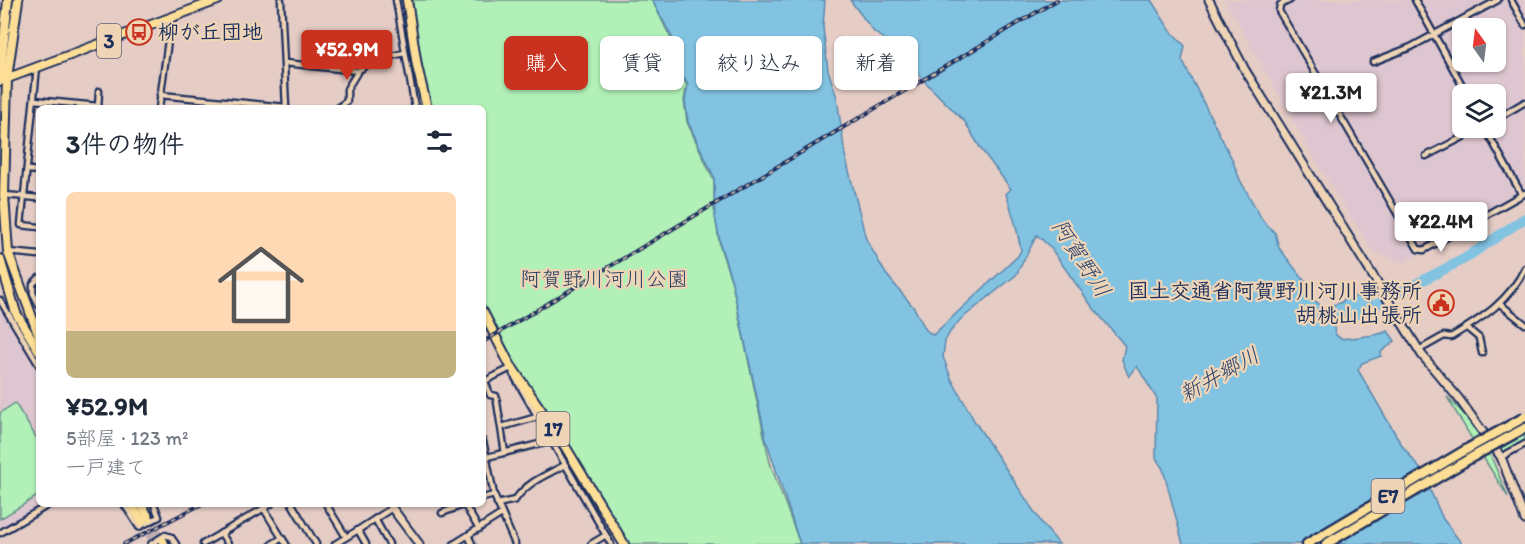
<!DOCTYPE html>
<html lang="ja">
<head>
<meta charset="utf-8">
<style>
  :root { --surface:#fff; --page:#f2f2f3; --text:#1f2937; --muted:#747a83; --accent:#c8321e }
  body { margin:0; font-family:Itim,"Klee One",sans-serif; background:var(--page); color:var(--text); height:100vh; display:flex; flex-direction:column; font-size:22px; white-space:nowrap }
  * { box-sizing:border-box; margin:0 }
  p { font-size:20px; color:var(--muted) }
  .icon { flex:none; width:33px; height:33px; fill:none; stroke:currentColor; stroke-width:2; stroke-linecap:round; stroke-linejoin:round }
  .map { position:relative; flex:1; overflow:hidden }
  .side { position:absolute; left:36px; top:105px; width:450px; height:402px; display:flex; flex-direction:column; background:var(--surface); border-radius:9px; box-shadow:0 2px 4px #0004 }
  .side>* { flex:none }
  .banner { position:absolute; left:504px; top:36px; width:570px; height:54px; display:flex; gap:12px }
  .needle { width:39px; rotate:346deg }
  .fabs { position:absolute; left:1452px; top:18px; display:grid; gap:12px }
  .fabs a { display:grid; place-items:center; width:54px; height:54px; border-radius:9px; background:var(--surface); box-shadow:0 2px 4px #0004; font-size:30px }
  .price { position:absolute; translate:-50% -51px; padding:0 14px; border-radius:6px; background:#fff; color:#222; font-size:20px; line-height:39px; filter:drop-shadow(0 2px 3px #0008) }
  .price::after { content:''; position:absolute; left:50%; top:36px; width:18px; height:14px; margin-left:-9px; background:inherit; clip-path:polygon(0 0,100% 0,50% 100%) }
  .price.active { background:var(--accent); color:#fff }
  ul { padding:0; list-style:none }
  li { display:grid; align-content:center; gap:12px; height:318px; padding:0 30px }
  li span { display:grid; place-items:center; height:186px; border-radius:9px; color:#555 }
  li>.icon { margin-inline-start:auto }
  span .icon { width:108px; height:108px; fill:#fffc; stroke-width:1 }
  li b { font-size:26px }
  h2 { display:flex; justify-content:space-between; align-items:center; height:72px; padding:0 30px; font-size:26px }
  .tag { padding:0 21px; border-radius:9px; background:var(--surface); box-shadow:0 2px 4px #0004; font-size:21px; line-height:54px }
  .tag.active { background:var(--accent); color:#fff }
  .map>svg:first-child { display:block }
  .built { fill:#dec6d0; fill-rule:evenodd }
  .green { fill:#b1f0b7; stroke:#66908a; stroke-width:1.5 }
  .water { fill:#82c3e2; stroke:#5988ad; stroke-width:1.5 }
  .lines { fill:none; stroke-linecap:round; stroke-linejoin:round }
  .river { stroke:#82c3e2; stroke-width:10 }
  .primary-tunnel { stroke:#bdadb0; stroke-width:8; stroke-dasharray:8 4; stroke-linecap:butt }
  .street-casing { stroke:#1b2f5e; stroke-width:9 }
  .secondary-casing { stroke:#1b2f5e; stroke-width:11 }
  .primary-casing { stroke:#1b2f5e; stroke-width:12 }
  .highway-casing { stroke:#1b2f5e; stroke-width:13 }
  .street { stroke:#efd4b6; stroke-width:4.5 }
  .secondary { stroke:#efd4b6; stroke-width:7 }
  .primary { stroke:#fdde96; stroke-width:8 }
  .highway { stroke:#fdde96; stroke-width:8 }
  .rail-casing { stroke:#1b2f5e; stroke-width:4 }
  .rail { stroke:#efd4b6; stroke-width:1.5; stroke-dasharray:4.5; stroke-linecap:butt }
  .highway-bridge-casing { stroke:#1b2f5e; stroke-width:13; stroke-linecap:butt }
  .highway-bridge { stroke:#fdde96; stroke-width:8 }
  .labels { text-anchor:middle; stroke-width:4.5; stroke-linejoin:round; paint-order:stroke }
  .shield { fill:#efd4b6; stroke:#5b6078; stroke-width:1.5 }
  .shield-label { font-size:20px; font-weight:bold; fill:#1b2f5e }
  .poi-label { font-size:21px; font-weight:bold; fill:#1b2f5e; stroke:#efd4b6; text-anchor:start }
  .park-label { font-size:21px; fill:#2a4267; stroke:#efd4b6 }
  .water-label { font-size:22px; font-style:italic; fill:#2a4572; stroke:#efd4b6 }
</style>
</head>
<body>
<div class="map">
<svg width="1525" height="544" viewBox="0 0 1525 544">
  <rect width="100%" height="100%" fill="#e5ccc5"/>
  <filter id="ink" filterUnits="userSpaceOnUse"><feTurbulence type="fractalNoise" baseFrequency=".0167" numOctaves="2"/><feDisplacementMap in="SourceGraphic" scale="12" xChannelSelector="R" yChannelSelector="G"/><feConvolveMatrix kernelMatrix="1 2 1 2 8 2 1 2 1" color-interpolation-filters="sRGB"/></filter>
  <g filter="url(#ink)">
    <g class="built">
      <path d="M1225,0H1525V196L1403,263L1373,251L1321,170ZM1462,28H1496V62H1462ZM1462,94H1496V128H1462Z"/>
      <polygon points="2,307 39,370 39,504 43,504 0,530 0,309"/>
    </g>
    <g class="green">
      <polygon points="410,0 652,0 673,43 672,61 687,85 684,100 687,122 714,181 714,209 720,247 732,283 770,463 800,544 627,544 515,370 487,316 483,302 483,108 430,108"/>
      <polygon points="382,54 383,56 355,68 355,55"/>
      <polygon points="1447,397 1466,416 1479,435 1472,439"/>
      <polygon points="15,403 39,442 39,495 0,519 0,413"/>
      <polygon points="1524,435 1525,441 1502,454 1496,449"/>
      <polygon points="1490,454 1508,497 1483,457"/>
    </g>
    <path class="water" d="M652,0H825L823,27L828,70L837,98L845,155L866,239L886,274L914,308L926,330L933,335L1018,256L1021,250C1017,228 1014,216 1006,194L1011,189L981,149L965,122L927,84L899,50L874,32L850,0H1151L1170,30L1185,46L1182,60L1232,159L1240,180L1263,221L1275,233L1279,248L1307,284L1309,296L1324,308L1342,302L1347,295L1370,299L1378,312H1354L1334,324C1333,344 1347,338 1360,337C1372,335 1377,336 1388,331L1395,341L1381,352V356L1362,363L1358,370L1403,447L1421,470L1443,519L1462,544H1183L1163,469L1156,458L1157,399L1137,366L1129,377L1122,360L1125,346L1091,305L1050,247L1037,235L1016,275L960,320L950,332L945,341L943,357L951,378L975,422L1043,525L1059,544H800L766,439L732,282L721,247L715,217L714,177L688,122L685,100L688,85L673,61L675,43Z"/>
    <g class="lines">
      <polyline class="river" points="1337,318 1360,313 1464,259 1525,218"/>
      <g class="primary-tunnel">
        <polyline points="149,518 163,541"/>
        <polyline points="142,521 155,544"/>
      </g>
      <g class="street-casing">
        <g id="street">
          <polyline points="281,0 286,108"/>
          <polyline points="396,0 415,108"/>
          <polyline points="1290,0 1280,5 1279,11 1418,249 1424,250 1525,193"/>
          <polyline points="1415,0 1467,94"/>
          <polyline points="1511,0 1525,25"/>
          <polyline points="1373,62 1411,47 1498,0"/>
          <polyline points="285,63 358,71 372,61 404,53"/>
          <polyline points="37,67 21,225 39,227"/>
          <polyline points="160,95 286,107"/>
          <polyline points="34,100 98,106"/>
          <polyline points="98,108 99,91"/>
          <polyline points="159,108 171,18"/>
          <polyline points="337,108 347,101 347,89 358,71"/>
          <polyline points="1496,119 1525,102"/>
          <polyline points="1485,128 1522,195"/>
          <polyline points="1426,156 1481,128"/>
          <polyline points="28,170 39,171"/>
          <polyline points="4,195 39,198"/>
          <polyline points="8,252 39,255"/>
          <polyline points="39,278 33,284 33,293 39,305"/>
          <polyline points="0,300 39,365"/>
          <polyline points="1500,304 1525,324"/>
          <polyline points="1467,328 1479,338 1482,353"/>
          <path d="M1419,350L1444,336L1451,337C1482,318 1509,302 1525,268"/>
          <polyline points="513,374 611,544"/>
          <polyline points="485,381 490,395 496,396 505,453"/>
          <polyline points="483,382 511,368"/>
          <polyline points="502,427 537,417"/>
          <polyline points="483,441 494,495 515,544"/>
          <polyline points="1501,457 1525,444"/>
          <polyline points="483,458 551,441"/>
          <polyline points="483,498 494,495"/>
          <polyline points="124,504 139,527 159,517 154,504"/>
          <polyline points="292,504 316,544"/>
          <polyline points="326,504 346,537"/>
          <polyline points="464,504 479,529"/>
          <path d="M497,504L515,500C527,482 546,475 565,465"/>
          <polyline points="264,509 282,538"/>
          <polyline points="442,513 466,504"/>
          <polyline points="375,519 389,544"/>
          <polyline points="358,530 392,508"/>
          <polyline points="0,533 50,504"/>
          <polyline points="221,533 228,544"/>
          <polyline points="468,535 472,544"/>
          <polyline points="151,544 165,535 171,537 176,544"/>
          <polyline points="203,544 271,504"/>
          <polyline points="272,544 282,538 286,544"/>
          <polyline points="335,544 358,530 366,544"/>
          <polyline points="454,544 500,515"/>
          <polyline points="591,544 606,535"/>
        </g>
      </g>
      <g class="secondary-casing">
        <g id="secondary">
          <polyline points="1209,0 1245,70 1422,355 1459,399 1501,457 1525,520"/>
          <polyline points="389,504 419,544"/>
        </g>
      </g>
      <g class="primary-casing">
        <g id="primary">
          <polyline points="18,0 7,78 4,195 8,252 39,336"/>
          <polyline points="407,0 417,66 427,108"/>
          <polyline points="0,76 8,0"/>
          <polyline points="0,81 218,0"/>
          <polyline points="0,259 16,313 39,351"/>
          <polyline points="483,312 509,363 560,438 624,544"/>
          <polyline points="131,504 142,521"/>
          <polyline points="141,504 149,518"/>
          <polyline points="163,541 164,544"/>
        </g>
      </g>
      <g class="highway-casing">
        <g id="highway">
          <polyline points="1307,544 1469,448"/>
          <polyline points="1326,544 1474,456"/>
        </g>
      </g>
      <use href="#street" class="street"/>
      <use href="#secondary" class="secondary"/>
      <use href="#primary" class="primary"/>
      <use href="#highway" class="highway"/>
      <g class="rail-casing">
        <g id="rail">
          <polyline points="483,342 1057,0"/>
          <polyline points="124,544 202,504"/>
        </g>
      </g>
      <use href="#rail" class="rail"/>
      <g class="highway-bridge-casing">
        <g id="highway-bridge">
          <polyline points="1469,448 1525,417"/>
          <polyline points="1474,456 1525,428"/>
        </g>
      </g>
      <use href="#highway-bridge" class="highway-bridge"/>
    </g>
  </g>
  <defs>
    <g id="bus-ring" transform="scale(1.35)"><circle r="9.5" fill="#efd4b6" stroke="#c8321e" stroke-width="1.5"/><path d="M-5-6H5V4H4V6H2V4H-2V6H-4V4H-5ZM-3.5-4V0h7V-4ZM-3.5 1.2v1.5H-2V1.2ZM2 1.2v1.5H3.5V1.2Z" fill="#c8321e"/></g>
    <g id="civic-ring" transform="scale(1.35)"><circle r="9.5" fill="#efd4b6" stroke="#c8321e" stroke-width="1.5"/><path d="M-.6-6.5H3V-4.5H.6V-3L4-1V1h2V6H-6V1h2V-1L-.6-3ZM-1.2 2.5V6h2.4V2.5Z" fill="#c8321e"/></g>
  </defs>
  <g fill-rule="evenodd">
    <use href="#bus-ring" x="139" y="32"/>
    <use href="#civic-ring" x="1441" y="303"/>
  </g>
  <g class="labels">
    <g class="shield">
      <rect x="97" y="24" width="24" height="34" rx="4.5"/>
      <rect x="536.5" y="412" width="33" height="34" rx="4.5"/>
      <rect x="1371.5" y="479" width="33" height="34" rx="4.5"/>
    </g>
    <g class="shield-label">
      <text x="109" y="48">3</text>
      <text x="553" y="436">17</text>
      <text x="1388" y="503">E7</text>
    </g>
    <g class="poi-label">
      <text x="158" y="39">柳が丘団地</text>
      <text x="1422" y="298" text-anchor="end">国土交通省阿賀野川河川事務所<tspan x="1422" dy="24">胡桃山出張所</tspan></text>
    </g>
    <g class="park-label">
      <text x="604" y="286">阿賀野川河川公園</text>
    </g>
    <g class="water-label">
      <text transform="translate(1082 258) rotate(57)" y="8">阿賀野川</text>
      <text transform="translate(1219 374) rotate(-29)" y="8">新井郷川</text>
    </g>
  </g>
</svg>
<div class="fabs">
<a><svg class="needle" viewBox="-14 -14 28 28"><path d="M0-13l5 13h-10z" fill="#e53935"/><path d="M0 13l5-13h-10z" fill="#747a83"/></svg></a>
<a><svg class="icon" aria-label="layers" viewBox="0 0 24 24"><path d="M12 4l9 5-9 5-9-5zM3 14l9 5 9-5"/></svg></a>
</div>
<b class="price active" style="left:347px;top:81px">¥52.9M</b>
<b class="price" style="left:1331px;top:124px">¥21.3M</b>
<b class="price" style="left:1441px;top:253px">¥22.4M</b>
<div class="banner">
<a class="tag active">購入</a>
<a class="tag">賃貸</a>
<a class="tag">絞り込み</a>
<a class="tag">新着</a>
</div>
<section class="side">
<h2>3件の物件<svg class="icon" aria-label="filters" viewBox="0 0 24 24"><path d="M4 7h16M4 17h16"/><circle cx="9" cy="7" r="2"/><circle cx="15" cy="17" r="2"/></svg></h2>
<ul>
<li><span style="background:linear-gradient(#ffd9b3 75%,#c2b280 0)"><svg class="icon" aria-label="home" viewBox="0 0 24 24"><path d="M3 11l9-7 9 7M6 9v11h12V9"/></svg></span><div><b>¥52.9M</b><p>5部屋 · 123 m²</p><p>一戸建て</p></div></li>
</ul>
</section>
</div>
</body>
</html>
